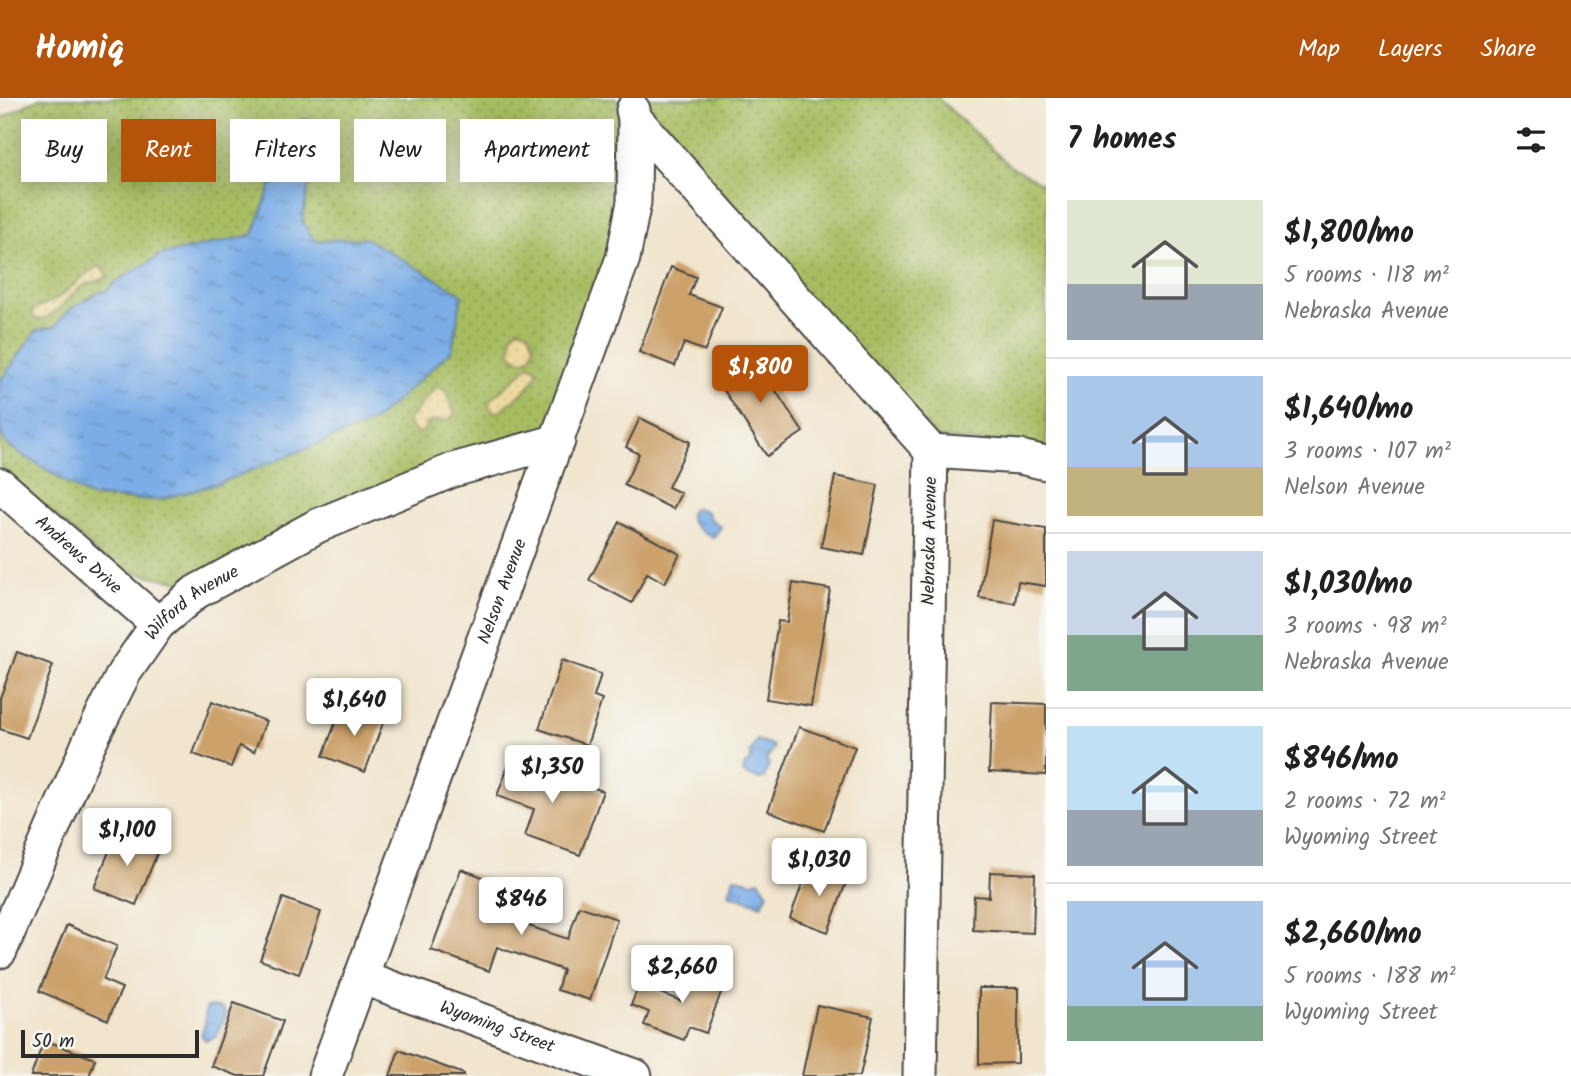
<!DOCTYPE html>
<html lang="en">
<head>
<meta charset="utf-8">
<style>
  :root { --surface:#fff; --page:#f2f2f2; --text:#202124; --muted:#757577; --line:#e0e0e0; --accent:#b45309 }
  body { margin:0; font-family:Kalam,sans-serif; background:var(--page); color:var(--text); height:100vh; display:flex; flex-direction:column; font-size:26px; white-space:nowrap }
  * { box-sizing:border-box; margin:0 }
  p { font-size:23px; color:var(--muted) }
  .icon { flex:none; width:38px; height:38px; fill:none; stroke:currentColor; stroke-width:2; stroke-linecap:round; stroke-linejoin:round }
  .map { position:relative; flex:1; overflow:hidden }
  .drawer { display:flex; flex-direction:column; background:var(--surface); width:525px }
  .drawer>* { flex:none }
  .banner { position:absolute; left:21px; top:21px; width:665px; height:63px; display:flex; gap:14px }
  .scale { position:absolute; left:21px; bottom:18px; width:178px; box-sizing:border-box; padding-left:7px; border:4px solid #2b2b2b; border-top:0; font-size:19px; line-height:24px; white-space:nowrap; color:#2b2b2b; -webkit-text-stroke:5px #f6f6f2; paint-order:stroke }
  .price { position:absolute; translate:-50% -60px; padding:0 16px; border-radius:7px; background:#fff; color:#222; font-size:23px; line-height:46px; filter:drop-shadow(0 2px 4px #0008) }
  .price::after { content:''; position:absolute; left:50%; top:42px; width:21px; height:16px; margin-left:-10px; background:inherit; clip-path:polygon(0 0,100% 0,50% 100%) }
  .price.current { background:var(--accent); color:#fff }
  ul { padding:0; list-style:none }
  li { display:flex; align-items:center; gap:21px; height:175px; padding:0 21px }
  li+li { border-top:2px solid var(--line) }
  li span { display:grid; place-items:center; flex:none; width:196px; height:140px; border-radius:0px; color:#555 }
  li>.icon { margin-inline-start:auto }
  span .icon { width:84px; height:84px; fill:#fffc; stroke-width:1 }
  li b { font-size:30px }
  h2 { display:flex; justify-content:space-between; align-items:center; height:84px; padding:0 21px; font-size:30px }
  .tag { padding:0 24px; border-radius:0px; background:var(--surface); box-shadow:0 4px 18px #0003; font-size:24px; line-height:63px }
  .tag.current { background:var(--accent); color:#fff }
  header { display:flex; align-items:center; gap:42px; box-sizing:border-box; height:98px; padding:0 35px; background:var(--accent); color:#fff }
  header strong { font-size:33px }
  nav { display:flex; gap:38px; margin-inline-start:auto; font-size:24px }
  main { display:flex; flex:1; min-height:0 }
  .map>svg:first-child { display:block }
  .grass { fill:url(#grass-dots); stroke:#697446; stroke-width:2 }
  .sand { fill:url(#sand-dots); stroke:#8c8264; stroke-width:2 }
  .water { fill:url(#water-ripples); stroke:#536c89; stroke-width:2 }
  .building { fill:#cca16b }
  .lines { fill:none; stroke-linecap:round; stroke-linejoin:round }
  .minor-casing { stroke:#494743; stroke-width:37 }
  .minor { stroke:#fff; stroke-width:33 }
  .labels { text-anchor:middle; stroke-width:5; stroke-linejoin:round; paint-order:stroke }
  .street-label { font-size:18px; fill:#2b2b2b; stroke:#f6f6f2 }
</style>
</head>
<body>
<header>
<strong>Homiq</strong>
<nav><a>Map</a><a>Layers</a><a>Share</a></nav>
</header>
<main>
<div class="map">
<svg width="1046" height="978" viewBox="0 0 1046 978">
  <defs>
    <pattern id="grass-dots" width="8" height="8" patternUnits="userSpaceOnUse" patternTransform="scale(1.75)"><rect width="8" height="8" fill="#a7bd62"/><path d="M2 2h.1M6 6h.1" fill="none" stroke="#889a51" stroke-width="1.8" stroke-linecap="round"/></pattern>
    <pattern id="sand-dots" width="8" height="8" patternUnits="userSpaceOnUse" patternTransform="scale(1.75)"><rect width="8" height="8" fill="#eeda9e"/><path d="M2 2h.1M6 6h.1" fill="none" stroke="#cb8" stroke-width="1.8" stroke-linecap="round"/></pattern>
    <pattern id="water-ripples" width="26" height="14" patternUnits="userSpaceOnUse" patternTransform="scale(1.75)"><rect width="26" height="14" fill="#7bade7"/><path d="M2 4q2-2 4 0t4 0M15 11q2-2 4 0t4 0" fill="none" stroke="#658dbb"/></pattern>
  </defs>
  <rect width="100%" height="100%" fill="#f6f6f2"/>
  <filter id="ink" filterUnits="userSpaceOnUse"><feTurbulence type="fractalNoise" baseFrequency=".0143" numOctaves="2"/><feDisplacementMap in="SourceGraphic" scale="14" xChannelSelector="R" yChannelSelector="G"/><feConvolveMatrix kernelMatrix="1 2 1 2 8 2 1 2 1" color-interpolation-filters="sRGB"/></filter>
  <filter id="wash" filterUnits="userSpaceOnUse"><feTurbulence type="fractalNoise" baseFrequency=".00686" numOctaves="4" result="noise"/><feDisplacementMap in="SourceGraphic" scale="28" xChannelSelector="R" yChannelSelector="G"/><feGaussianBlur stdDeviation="1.57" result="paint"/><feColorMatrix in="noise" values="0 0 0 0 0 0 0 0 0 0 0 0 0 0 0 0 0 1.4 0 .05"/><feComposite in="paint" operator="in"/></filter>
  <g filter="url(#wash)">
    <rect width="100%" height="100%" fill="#f1e5cd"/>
    <g class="grass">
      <polygon points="39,0 616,0 621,18 618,22 623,27 621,103 612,156 549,332 186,485 116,471 0,369 0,21"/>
      <polygon points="646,0 938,0 1010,68 1046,88 1046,351 937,340 653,29"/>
    </g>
    <g class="sand">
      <path d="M559,36C575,41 595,51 597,69L590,73L584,71L550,52L552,40Z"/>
      <path d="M521,41L528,43L537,52V58C532,63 526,62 520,66C512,71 509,80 502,85L495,83C489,67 498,56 507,44Z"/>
      <path d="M97,169H102L107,178C101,185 90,183 82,188C67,198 56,219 38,222L33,219V213C39,207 47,207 54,202C70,193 81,178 97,169Z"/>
      <polygon points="518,230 529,234 534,249 531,259 523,263 517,261 511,255 512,237"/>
      <path d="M530,267L538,273C531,292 511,303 497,315C491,313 489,310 489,304Z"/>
      <path d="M436,289L445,292L455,315L449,322C417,323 436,324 418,337L408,326L409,321Z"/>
    </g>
    <g class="water">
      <polygon points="301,21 321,23 302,123 315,143 365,140 462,196 452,252 373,324 217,386 158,402 90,399 7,347 0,333 0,283 36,233 55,228 69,212 99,194 107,193 114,185 161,157 253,137 270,90"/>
      <polygon points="695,410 706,413 710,421 721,429 713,440 697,430 690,422 690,415"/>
      <polygon points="757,642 772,647 774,650 766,662 769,666 764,680 759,681 744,676 743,673 745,666 749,665 752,658 750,655"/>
      <polygon points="734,779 752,784 759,782 768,795 762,807 729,796"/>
      <polygon points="678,864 689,870 690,873 683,893 673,892 670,884 664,882 666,870 669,865"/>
      <polygon points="210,908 223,910 226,917 216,939 206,942 201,937 205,926 206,910"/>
    </g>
    <g id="blocks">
      <g class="building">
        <polygon points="671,169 696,179 689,197 722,209 705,253 684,245 675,268 639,254"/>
        <polygon points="752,257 803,334 767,358 716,280"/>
        <polygon points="640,320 690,344 668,389 681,395 673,411 624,387 639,356 626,349"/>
        <polygon points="835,378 878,387 864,457 821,449"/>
        <polygon points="992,422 1046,431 1046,488 1018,484 1015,505 979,500"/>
        <polygon points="620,424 680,456 665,485 647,475 632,505 589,482"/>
        <polygon points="793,485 830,491 811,608 766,601 778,523 787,524"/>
        <polygon points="17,554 53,567 27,640 0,631 0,600"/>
        <polygon points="562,562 601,576 594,599 602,602 587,647 539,631"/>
        <polygon points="212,603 266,623 254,654 239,648 231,669 193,656"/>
        <polygon points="992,604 1046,606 1046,677 989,674"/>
        <polygon points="342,607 384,622 365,674 323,658"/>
        <polygon points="799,629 855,649 824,733 768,713"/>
        <polygon points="511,660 603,693 580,757 525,738 534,711 497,698"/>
        <polygon points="117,734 159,751 136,807 94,790"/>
        <polygon points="810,765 848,779 828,834 790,820"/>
        <polygon points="461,771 499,785 490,810 509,817 507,821 568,841 579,808 617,821 590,902 557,892 563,872 497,849 489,873 431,852"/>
        <polygon points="990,774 1035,776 1033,835 973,832 974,798 989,799"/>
        <polygon points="283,800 321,814 299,876 260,862"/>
        <polygon points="67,827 117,848 103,882 122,890 108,922 39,893"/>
        <polygon points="693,869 726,881 706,935 689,929 684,942 644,927 649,914 631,907 639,887 681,903"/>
        <polygon points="979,890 1018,890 1018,965 979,966"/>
        <polygon points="234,905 283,923 263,978 238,978 211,968"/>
        <polygon points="817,907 873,919 860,978 802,978"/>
        <polygon points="44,942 95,961 89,978 31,978"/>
        <polygon points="399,952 464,976 464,978 390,978"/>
      </g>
    </g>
  </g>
  <g filter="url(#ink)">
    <use href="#blocks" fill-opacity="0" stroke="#494743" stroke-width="2"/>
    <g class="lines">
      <g class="minor-casing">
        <g id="minor">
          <polyline points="635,21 931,353 920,978"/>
          <polyline points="931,353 1020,359 1046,365"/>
          <path id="s1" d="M0,387L158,526"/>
          <path id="s2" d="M0,853L89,645L124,575L158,526L196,494L317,428L453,372L558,343"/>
          <path id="s3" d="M361,879L635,978"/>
          <path id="s4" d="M325,978L623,160L634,104L635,21L633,12"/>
        </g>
      </g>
      <use href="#minor" class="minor"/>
    </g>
  </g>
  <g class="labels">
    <g class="street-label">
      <text transform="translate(929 443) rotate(-89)" y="6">Nebraska Avenue</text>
      <text dy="6" stroke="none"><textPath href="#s1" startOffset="105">Andrews Drive</textPath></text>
      <text dy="6" stroke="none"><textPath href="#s4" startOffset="516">Nelson Avenue</textPath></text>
      <text dy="6" stroke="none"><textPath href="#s2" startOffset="404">Wilford Avenue</textPath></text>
      <text dy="6" stroke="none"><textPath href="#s3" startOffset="145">Wyoming Street</textPath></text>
    </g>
  </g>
</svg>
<div class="scale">50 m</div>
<b class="price current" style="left:760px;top:307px">$1,800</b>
<b class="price" style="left:354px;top:640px">$1,640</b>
<b class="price" style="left:552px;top:707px">$1,350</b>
<b class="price" style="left:127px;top:770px">$1,100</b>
<b class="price" style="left:819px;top:800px">$1,030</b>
<b class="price" style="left:521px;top:839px">$846</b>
<b class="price" style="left:682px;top:907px">$2,660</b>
<div class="banner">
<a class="tag">Buy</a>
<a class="tag current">Rent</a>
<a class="tag">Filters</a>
<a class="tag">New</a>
<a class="tag">Apartment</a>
</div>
</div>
<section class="drawer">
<h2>7 homes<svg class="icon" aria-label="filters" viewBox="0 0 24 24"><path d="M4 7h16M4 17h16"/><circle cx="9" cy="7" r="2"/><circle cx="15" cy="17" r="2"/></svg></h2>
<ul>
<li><span style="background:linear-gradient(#dfe7d0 60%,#9aa5b1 0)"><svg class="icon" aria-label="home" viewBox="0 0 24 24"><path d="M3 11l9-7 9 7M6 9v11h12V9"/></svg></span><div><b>$1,800/mo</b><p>5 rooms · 118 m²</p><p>Nebraska Avenue</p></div></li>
<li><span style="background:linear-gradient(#a9c7e8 65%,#c2b280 0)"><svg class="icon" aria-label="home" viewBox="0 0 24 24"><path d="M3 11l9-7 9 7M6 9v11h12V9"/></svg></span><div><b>$1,640/mo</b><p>3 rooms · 107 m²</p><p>Nelson Avenue</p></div></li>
<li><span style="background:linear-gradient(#c9d6e8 60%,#7fa58c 0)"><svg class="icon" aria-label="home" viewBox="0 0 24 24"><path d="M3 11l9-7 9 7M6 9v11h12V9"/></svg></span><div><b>$1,030/mo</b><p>3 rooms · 98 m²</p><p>Nebraska Avenue</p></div></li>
<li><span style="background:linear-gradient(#bfe0f5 60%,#9aa5b1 0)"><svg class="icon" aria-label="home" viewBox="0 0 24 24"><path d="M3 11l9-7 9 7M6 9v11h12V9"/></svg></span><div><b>$846/mo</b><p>2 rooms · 72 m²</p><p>Wyoming Street</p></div></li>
<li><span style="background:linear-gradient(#a9c7e8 75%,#7fa58c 0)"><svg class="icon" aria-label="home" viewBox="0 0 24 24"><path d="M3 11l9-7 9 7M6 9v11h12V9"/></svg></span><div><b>$2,660/mo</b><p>5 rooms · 188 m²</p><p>Wyoming Street</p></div></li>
</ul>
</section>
</main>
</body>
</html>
